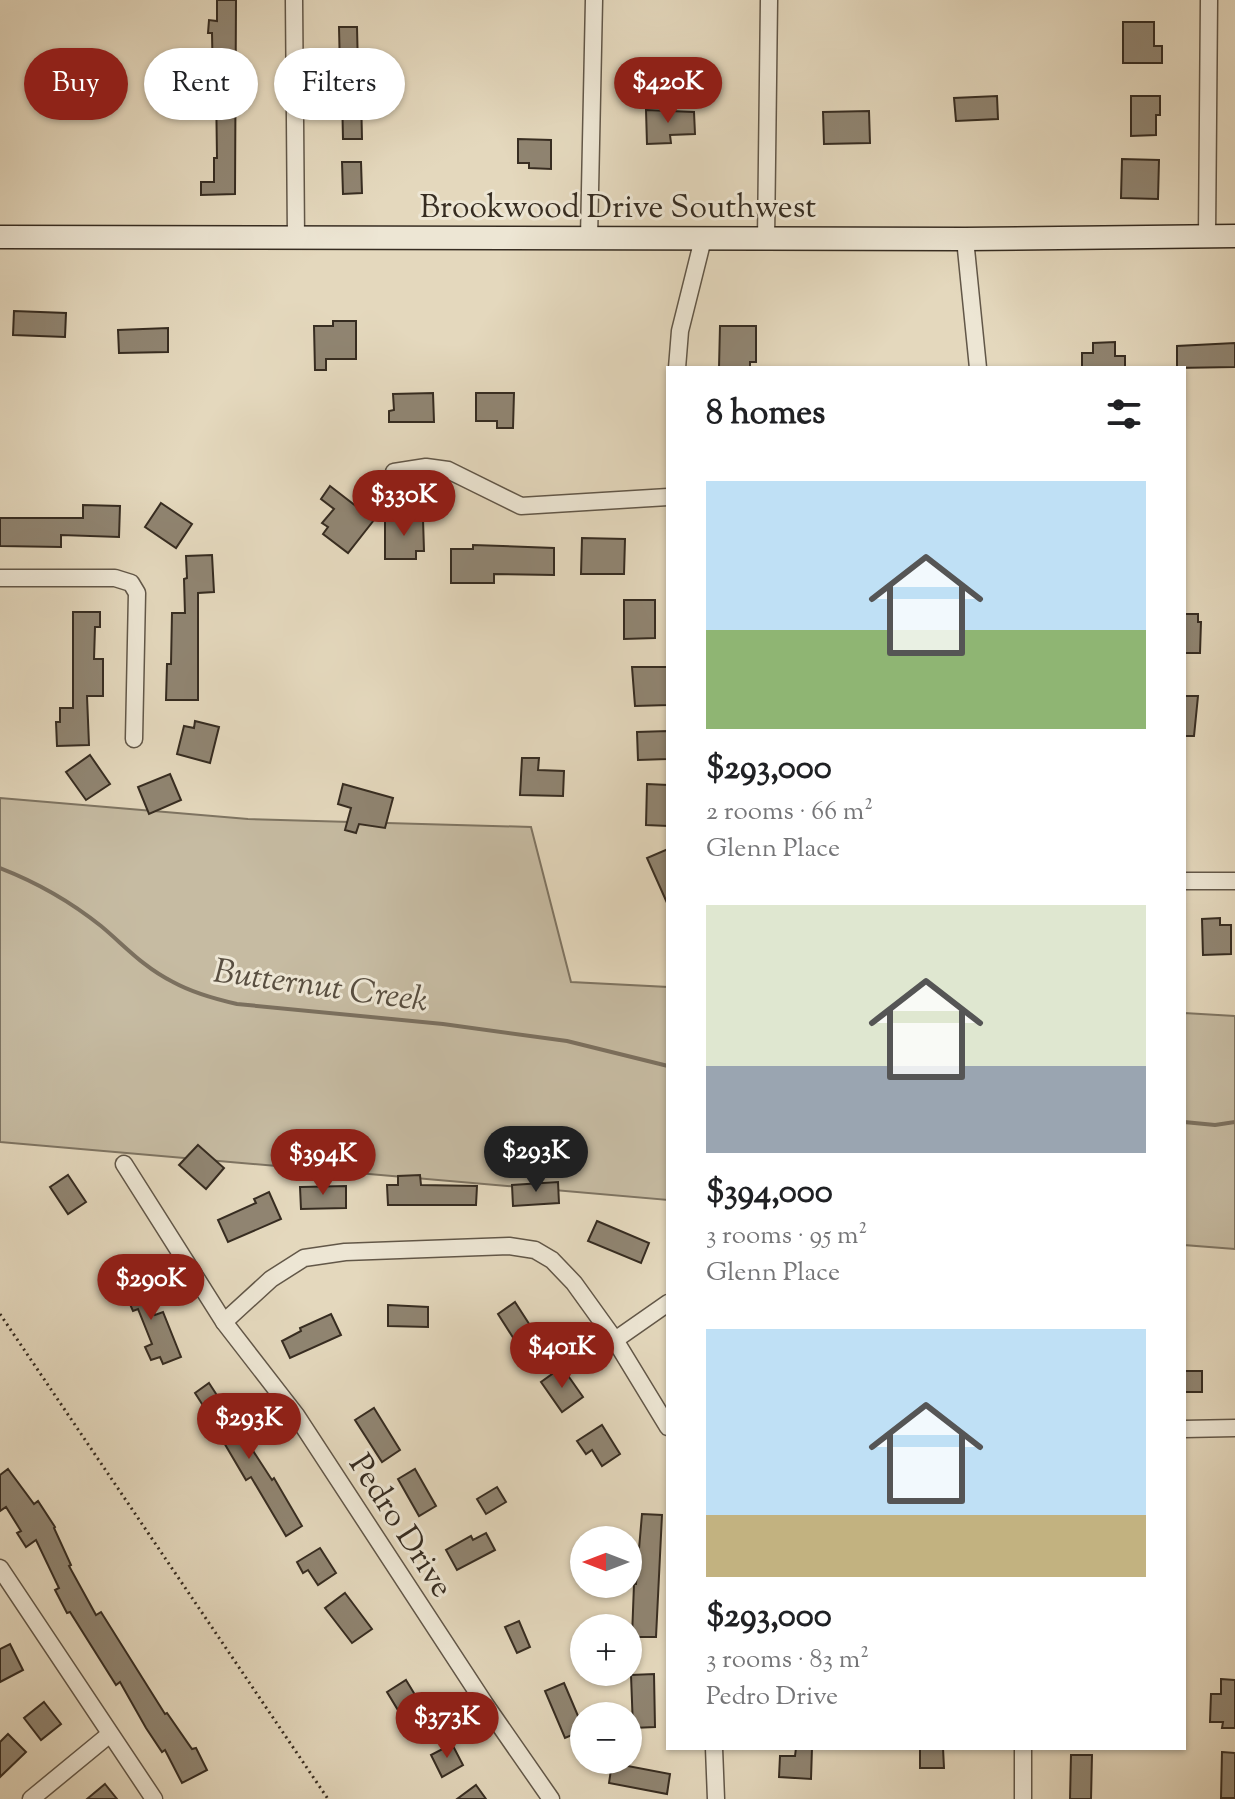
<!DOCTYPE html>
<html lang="en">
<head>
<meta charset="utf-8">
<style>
  :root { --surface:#fff; --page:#f6f6f6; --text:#202124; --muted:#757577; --accent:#8f2418 }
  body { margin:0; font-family:"Sorts Mill Goudy",serif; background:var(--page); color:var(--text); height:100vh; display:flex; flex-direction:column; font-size:30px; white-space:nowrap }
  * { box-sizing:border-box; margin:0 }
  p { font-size:26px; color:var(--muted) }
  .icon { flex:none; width:44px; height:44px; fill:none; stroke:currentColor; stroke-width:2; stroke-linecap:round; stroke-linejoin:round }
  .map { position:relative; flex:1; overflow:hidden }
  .side { position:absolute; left:666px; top:366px; width:520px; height:1384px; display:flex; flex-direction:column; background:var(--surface); border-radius:0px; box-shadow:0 2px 6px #0004 }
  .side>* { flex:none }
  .banner { position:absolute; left:24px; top:48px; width:522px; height:72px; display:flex; gap:16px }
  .needle { width:52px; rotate:270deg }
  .controls { position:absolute; left:570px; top:1526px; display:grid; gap:16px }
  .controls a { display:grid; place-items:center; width:72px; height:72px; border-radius:50%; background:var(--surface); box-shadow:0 2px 6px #0004; font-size:40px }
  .price { position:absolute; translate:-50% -68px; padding:0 18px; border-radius:28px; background:var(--accent); color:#fff; font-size:26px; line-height:52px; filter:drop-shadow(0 2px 4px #0008) }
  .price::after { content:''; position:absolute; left:50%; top:48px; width:24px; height:18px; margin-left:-12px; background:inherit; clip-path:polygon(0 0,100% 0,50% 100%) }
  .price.on { background:#222; color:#fff }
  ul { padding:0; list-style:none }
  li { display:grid; align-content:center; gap:16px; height:424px; padding:0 40px }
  li span { display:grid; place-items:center; height:248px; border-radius:0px; color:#555 }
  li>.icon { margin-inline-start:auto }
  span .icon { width:144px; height:144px; fill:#fffc; stroke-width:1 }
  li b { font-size:34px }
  h2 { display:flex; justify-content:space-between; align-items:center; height:96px; padding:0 40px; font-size:34px }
  .tag { padding:0 28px; border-radius:36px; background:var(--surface); box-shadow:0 2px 6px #0004; font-size:28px; line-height:72px }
  .tag.on { background:var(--accent); color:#fff }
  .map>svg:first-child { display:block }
  .green { fill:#c6bba2; stroke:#7e7462; stroke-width:2 }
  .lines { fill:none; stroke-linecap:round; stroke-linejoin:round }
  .stream { stroke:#7b705f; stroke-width:4 }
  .building { fill:#908572; stroke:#362c21; stroke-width:2 }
  .street-casing { stroke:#625748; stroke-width:19 }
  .secondary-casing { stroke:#362c21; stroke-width:25 }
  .path { stroke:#362c21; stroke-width:3; stroke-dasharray:2 4; stroke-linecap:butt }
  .street { stroke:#ede6d4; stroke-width:16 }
  .secondary { stroke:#ede6d4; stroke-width:22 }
  .labels { text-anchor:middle; stroke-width:6; stroke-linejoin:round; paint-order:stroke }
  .street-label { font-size:32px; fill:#362c21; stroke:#ede6d4 }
  .water-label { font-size:34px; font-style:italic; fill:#584e40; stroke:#ede6d4 }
</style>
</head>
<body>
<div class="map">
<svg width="1235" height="1799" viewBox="0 0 1235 1799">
  <rect width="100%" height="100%" fill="#e4d8bd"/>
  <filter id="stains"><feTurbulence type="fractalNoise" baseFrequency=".0025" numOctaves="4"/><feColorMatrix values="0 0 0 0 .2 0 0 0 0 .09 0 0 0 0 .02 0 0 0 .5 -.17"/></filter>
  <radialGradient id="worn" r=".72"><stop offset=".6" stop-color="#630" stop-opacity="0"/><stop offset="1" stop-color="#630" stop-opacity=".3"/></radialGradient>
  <g class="green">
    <polygon points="0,798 248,819 531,827 571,982 668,987 668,1200 0,1142"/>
    <polygon points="1184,1013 1235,1016 1235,1249 1184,1245"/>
  </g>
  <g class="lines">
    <g class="stream">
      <path d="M0,868C36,882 70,901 101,926C125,946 143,967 173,982C193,993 215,999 237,1004L443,1024L567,1041L668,1066"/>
      <polyline points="1184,1122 1215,1125 1235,1122"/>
    </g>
  </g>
  <g class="building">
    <polygon points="217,0 236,0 235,194 201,195 201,182 214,182 214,158 217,158 216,86 213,86 212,33 208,33 209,20 217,21"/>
    <polygon points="1123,22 1154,22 1154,46 1162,46 1162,63 1123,63"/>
    <polygon points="339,27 357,27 358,70 340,70"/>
    <polygon points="342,94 361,94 362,139 343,139"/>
    <polygon points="997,96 998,119 956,121 954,98"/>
    <polygon points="1131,96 1160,96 1160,115 1156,115 1156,135 1131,136"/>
    <polygon points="646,110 694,112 695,134 670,135 671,143 647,144"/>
    <polygon points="869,111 870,143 824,144 823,112"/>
    <polygon points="518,139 551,140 551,169 529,168 529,163 518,163"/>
    <polygon points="1122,159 1159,160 1158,199 1121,198"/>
    <polygon points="342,162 361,162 362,193 343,194"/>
    <polygon points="14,311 66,313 65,337 13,335"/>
    <polygon points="333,321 356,321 356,359 326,359 326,370 315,370 314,326 333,326"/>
    <polygon points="720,326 756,326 756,362 750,362 750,368 719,368"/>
    <polygon points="168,328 168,352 119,353 118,330"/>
    <polygon points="1115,342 1115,356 1125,356 1125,368 1082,368 1082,353 1093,353 1093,343"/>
    <polygon points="1235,343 1235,367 1177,368 1177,346"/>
    <polygon points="433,393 434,422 389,422 389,411 394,410 393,394"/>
    <polygon points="476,393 514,393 513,428 497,428 497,421 476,421"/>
    <polygon points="330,486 374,520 348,553 323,534 328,527 322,523 334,509 321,499"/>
    <polygon points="161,503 192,524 176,548 145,527"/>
    <polygon points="83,505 120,506 119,537 61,535 61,547 0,546 0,518 83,518"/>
    <polygon points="385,519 423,519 424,551 416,551 416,559 385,559"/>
    <polygon points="582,538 625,539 624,574 581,574"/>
    <polygon points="473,545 554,548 554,575 494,574 494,583 451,583 451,549 473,549"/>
    <polygon points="212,555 214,592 198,593 198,700 166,700 167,664 171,664 172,613 185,613 184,579 187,578 186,556"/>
    <polygon points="624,600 655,600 655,638 624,639"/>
    <polygon points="73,612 100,612 100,627 95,627 94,659 103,659 103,696 87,696 89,745 57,746 56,722 60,722 60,708 73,708"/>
    <polygon points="1184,614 1198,614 1198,622 1201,622 1200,653 1185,653"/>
    <polygon points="632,667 668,667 668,705 635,706"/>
    <polygon points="1184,696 1198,696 1194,736 1184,736"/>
    <polygon points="195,721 219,727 210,763 177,754 184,726 194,728"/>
    <polygon points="668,731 667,759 638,760 637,732"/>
    <polygon points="90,755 110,784 86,800 66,772"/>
    <polygon points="522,758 539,758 538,770 564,771 563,796 520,795"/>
    <polygon points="170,774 181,800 149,814 138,787"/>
    <polygon points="343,784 393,798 385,828 359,824 356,833 345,830 351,808 338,804"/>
    <polygon points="647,784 668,785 668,826 646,825"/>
    <polygon points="668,849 668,905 647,858"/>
    <polygon points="1220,918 1220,925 1231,925 1231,954 1203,955 1202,919"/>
    <polygon points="198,1145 224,1168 206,1189 179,1165"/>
    <polygon points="68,1175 86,1202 68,1214 50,1187"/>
    <polygon points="420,1175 421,1185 477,1186 476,1205 388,1205 387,1185 398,1185 398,1176"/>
    <polygon points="558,1182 559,1203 513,1206 512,1185"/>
    <polygon points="346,1186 346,1208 301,1209 300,1187"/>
    <polygon points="269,1192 281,1219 228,1242 218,1220 256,1203 254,1199"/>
    <polygon points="597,1221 649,1243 641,1263 588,1241"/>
    <polygon points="138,1274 155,1315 163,1312 181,1357 163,1364 160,1357 151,1360 145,1347 152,1344 138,1309 133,1311 120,1282"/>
    <polygon points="515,1302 544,1347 526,1358 498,1314"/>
    <polygon points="388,1305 428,1307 428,1327 388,1326"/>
    <polygon points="331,1314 341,1335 290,1358 282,1341 301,1331 300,1328"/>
    <polygon points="562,1367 583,1397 562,1412 541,1382"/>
    <rect x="1184" y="1371" width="18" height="21"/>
    <polygon points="209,1383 272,1480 274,1478 302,1526 286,1536 251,1477 246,1480 220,1436 222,1435 195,1393"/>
    <polygon points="374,1408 400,1450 382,1462 355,1420"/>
    <polygon points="602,1425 620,1454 602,1466 592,1450 586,1454 577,1441"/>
    <polygon points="8,1469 34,1504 38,1501 55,1527 54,1528 71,1565 69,1566 96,1615 101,1612 165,1714 167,1713 192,1749 196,1748 207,1770 182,1783 165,1750 162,1752 146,1728 120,1682 116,1685 70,1612 67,1613 55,1590 59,1588 36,1540 26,1547 17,1533 21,1531 6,1507 0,1511 0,1475"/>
    <polygon points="415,1469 436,1506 419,1516 398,1479"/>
    <polygon points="497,1487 506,1502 486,1514 477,1499"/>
    <polygon points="642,1514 662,1515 656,1637 632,1637 634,1584 636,1584"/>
    <polygon points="486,1533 495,1550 457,1570 446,1550 471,1536 473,1540"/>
    <polygon points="320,1548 336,1573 318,1585 308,1570 303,1573 297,1562"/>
    <polygon points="345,1593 372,1629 352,1643 325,1608"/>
    <polygon points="519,1621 530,1647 517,1653 505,1627"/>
    <polygon points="10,1644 23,1670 0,1682 0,1649"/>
    <polygon points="654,1674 655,1727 633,1728 631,1675"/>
    <polygon points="1221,1679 1235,1680 1235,1728 1222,1728 1223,1722 1210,1722 1211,1694 1221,1694"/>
    <polygon points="406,1680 426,1713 407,1725 387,1692"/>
    <polygon points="564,1683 584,1730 565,1738 545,1691"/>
    <polygon points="44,1702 61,1724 41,1740 24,1718"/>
    <polygon points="8,1734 26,1752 0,1777 0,1742"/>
    <polygon points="452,1744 463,1765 442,1777 431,1755"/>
    <polygon points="796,1748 812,1748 811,1779 779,1777 780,1756 795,1756"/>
    <polygon points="920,1748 943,1748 944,1768 920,1768"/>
    <polygon points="1222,1752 1235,1753 1235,1798 1221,1798"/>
    <polygon points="1071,1755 1092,1755 1091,1799 1070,1799"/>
    <polygon points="612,1763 670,1774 667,1794 609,1783"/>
    <polygon points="105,1784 117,1799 87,1799"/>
    <polygon points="476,1785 486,1799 457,1799"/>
  </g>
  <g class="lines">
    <g class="street-casing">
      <g id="street">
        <polyline points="294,0 296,238"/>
        <polyline points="1207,236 1209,0"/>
        <polyline points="589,238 594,0"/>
        <polyline points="766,239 769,0"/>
        <polyline points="965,239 978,368"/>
        <polyline points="677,368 680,331 703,239"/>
        <polyline points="394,472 426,467 448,470 521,506 668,497"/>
        <polyline points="0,578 115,578 131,583 137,593 134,739"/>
        <polyline points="1184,881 1235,881"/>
        <polyline points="124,1164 224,1322 296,1415 485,1704 551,1799"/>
        <polyline points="224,1322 271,1279 304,1258 345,1252 509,1246 535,1250 552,1260 574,1283 615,1340 668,1427"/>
        <polyline points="615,1340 668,1303"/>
        <polyline points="1184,1429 1235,1428"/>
        <polyline points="0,1568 154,1799"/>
        <polyline points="714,1748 716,1799"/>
        <polyline points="31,1799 110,1734"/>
        <polyline points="1023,1799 1023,1748"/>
      </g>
    </g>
    <g class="secondary-casing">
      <polyline id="secondary" points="0,237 965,239 1235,236"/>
    </g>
    <polyline class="path" points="0,1314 328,1799"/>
    <use href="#street" class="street"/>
    <use href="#secondary" class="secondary"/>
  </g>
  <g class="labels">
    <g class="street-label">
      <text x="618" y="217">Brookwood Drive Southwest</text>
      <text transform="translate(402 1525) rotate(57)" y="11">Pedro Drive</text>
    </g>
    <g class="water-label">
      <text transform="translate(321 984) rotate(8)" y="12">Butternut Creek</text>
    </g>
  </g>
  <rect width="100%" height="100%" filter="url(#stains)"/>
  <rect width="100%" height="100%" fill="url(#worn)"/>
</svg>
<div class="controls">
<a><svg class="needle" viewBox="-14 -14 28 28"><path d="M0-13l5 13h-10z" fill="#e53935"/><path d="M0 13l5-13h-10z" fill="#757577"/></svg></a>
<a>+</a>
<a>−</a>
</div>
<b class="price" style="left:668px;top:125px">$420K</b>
<b class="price" style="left:404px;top:538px">$330K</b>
<b class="price on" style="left:536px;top:1194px">$293K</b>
<b class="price" style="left:323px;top:1197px">$394K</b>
<b class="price" style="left:151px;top:1322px">$290K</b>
<b class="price" style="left:562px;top:1390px">$401K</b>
<b class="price" style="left:249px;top:1461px">$293K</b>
<b class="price" style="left:447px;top:1760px">$373K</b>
<div class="banner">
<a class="tag on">Buy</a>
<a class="tag">Rent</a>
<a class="tag">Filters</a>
</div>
<section class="side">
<h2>8 homes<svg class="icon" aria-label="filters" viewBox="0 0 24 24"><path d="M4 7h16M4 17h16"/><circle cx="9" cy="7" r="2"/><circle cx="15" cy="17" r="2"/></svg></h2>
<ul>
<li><span style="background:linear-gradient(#bfe0f5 60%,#8fb573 0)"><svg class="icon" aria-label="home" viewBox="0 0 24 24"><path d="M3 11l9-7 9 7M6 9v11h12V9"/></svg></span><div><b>$293,000</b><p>2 rooms · 66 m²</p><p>Glenn Place</p></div></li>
<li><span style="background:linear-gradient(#dfe7d0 65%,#9aa5b1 0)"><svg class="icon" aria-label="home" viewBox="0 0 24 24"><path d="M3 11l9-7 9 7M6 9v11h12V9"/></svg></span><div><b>$394,000</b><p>3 rooms · 95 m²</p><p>Glenn Place</p></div></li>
<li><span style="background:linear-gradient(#bfe0f5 75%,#c2b280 0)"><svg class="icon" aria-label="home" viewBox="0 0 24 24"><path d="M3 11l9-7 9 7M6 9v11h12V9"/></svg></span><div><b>$293,000</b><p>3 rooms · 83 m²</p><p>Pedro Drive</p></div></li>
</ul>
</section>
</div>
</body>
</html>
